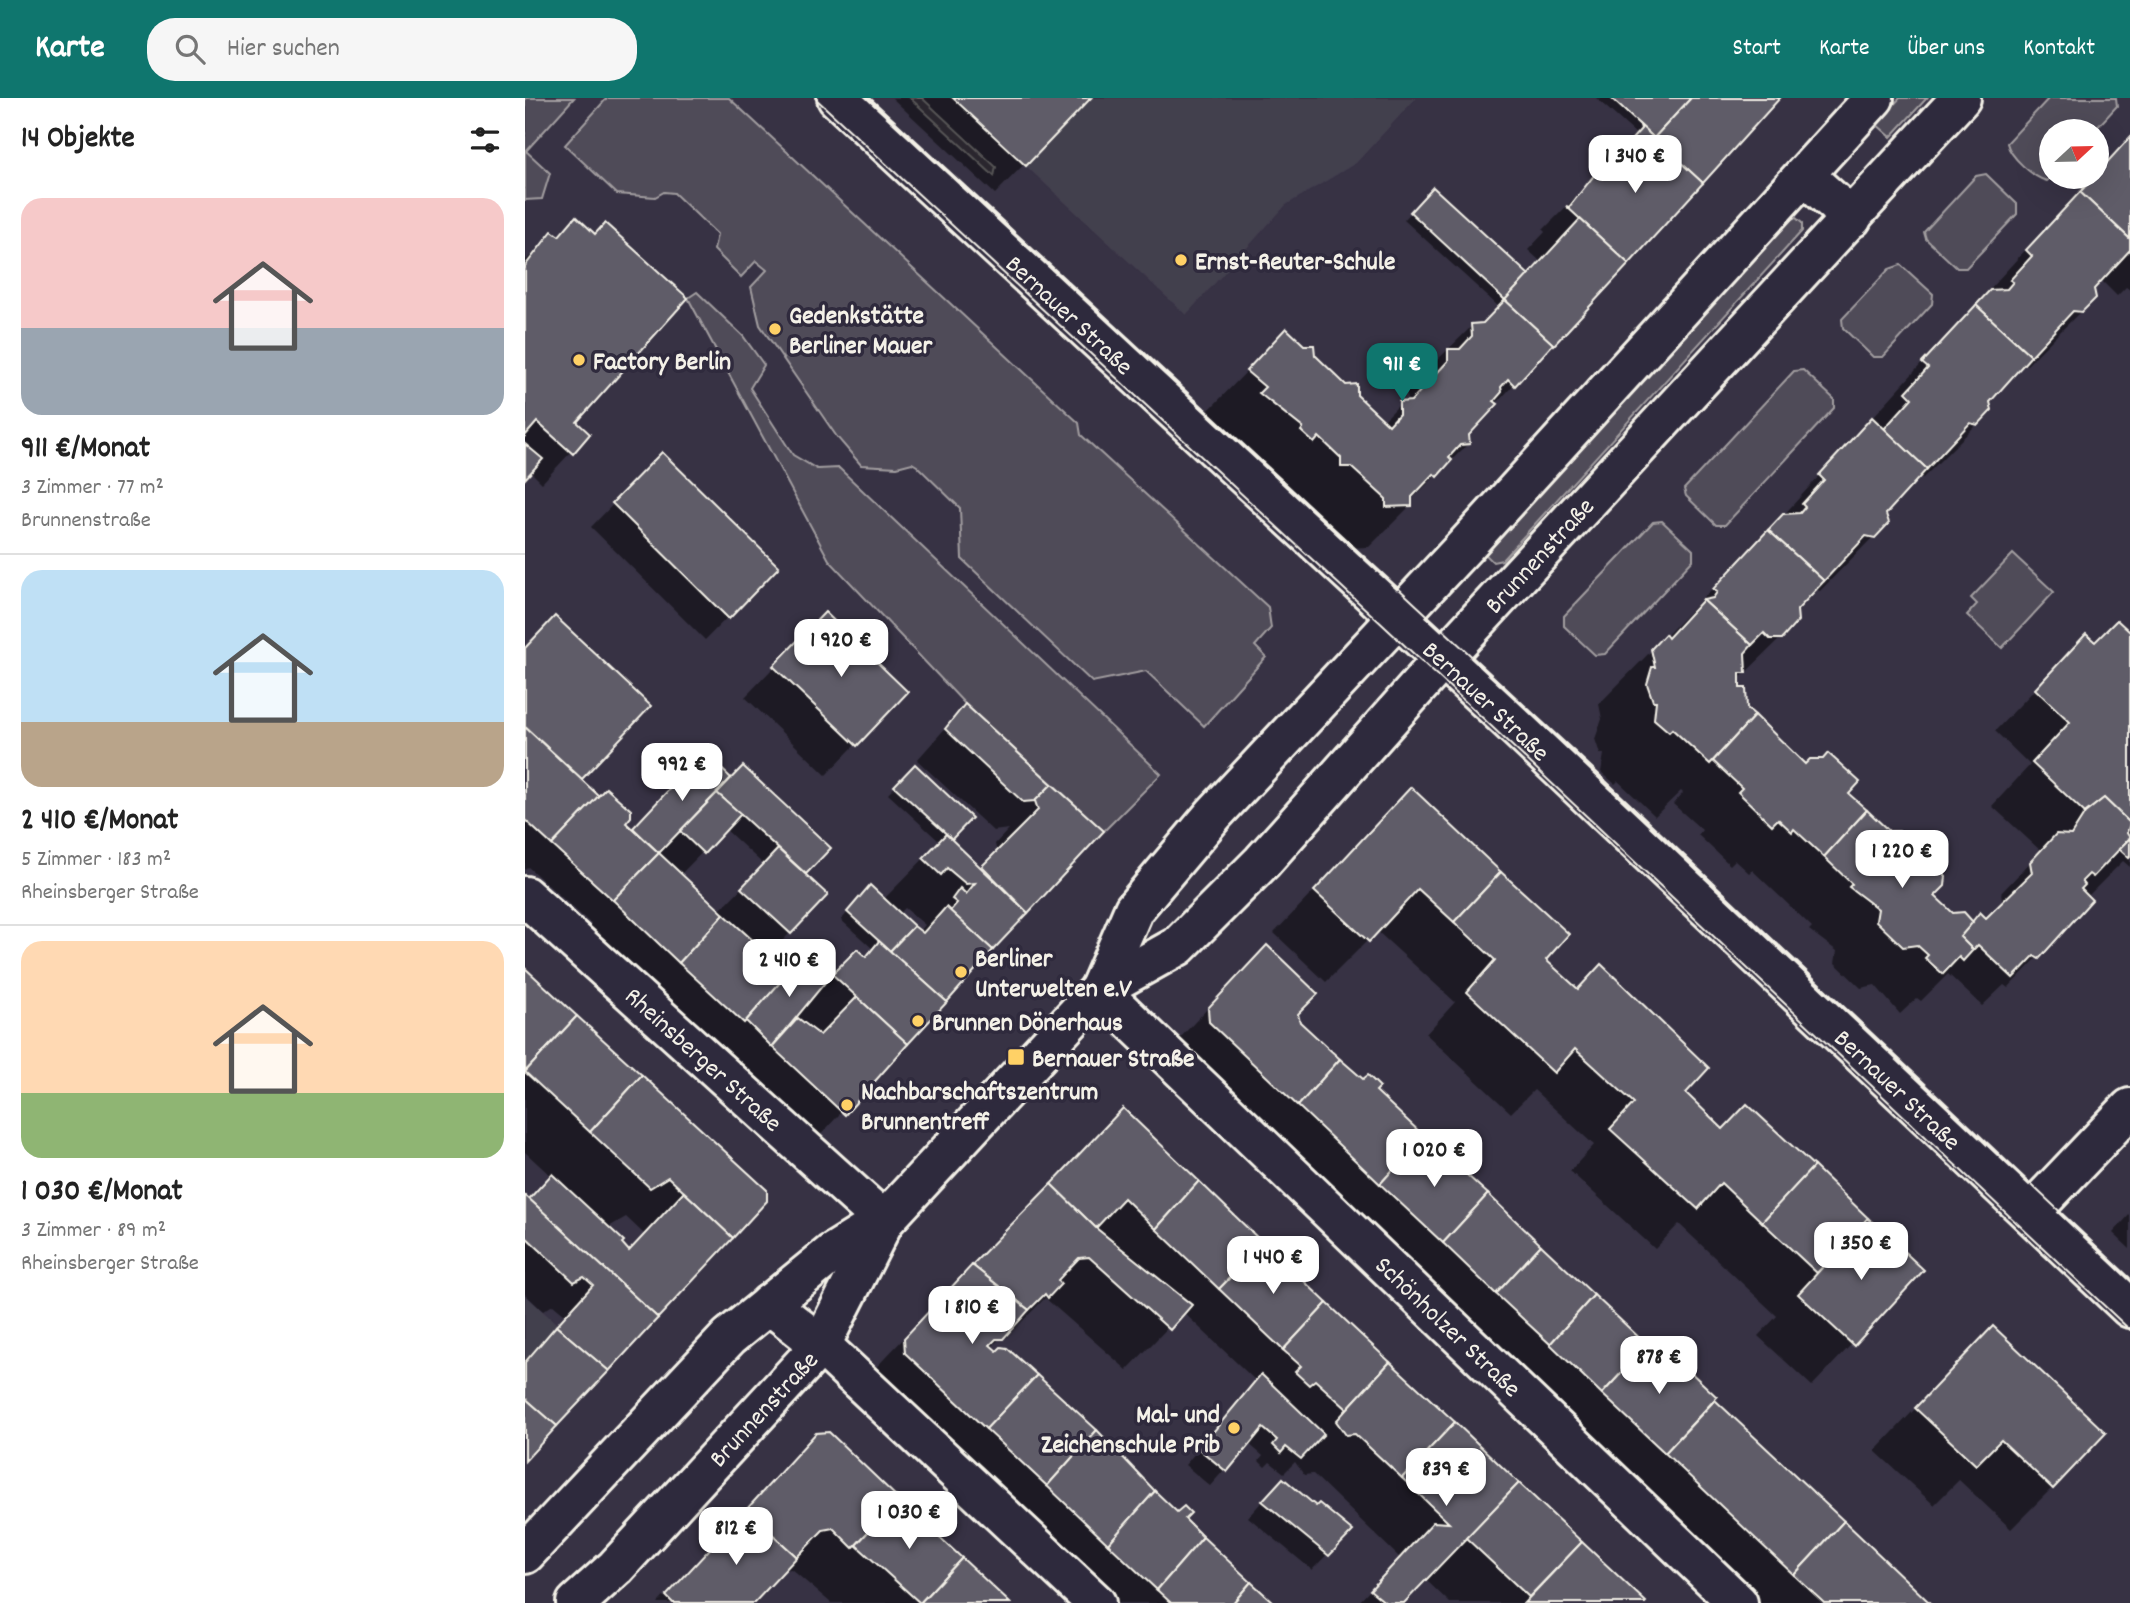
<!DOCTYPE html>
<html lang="de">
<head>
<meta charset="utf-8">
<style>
  :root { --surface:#fff; --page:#f6f6f6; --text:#222; --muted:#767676; --line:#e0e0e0; --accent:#0f766e }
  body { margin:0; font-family:Dekko,sans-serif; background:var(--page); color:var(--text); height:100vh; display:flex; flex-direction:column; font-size:26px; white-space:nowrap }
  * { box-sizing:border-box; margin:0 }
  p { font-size:23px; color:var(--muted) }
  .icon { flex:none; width:38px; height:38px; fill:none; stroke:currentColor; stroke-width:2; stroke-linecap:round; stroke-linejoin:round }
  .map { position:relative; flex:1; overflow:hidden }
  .details { display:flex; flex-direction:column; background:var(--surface); width:525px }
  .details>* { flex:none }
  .needle { width:46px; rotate:68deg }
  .tools { position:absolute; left:1514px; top:21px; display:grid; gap:14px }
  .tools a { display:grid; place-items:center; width:70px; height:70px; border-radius:50%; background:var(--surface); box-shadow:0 7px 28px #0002; font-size:35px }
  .price { position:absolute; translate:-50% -60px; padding:0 16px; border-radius:14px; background:#fff; color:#222; font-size:23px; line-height:46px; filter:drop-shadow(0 2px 4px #0008) }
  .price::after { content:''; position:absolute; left:50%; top:42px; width:21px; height:16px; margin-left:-10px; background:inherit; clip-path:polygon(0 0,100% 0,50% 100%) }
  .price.on { background:var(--accent); color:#fff }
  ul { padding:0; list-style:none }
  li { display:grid; align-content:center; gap:14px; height:371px; padding:0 21px }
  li+li { border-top:2px solid var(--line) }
  li span { display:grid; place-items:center; height:217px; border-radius:21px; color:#555 }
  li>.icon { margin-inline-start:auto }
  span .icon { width:126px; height:126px; fill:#fffc; stroke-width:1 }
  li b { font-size:30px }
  h2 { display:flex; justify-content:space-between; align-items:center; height:84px; padding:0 21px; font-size:30px }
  header { display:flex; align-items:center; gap:42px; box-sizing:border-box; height:98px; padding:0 35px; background:var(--accent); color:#fff }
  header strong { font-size:33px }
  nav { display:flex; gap:38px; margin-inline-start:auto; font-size:24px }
  .search { width:490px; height:63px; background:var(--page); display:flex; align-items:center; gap:18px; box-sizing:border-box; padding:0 24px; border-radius:28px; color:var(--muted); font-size:26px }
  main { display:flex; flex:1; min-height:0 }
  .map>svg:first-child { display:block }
  .built { fill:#433f4e }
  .green { fill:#504b59; stroke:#a29ea0; stroke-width:2 }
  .shadow { fill:#0007; fill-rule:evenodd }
  .building { fill:#5f5c67; stroke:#f4f1e8; stroke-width:2 }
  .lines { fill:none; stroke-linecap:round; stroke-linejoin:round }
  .minor-casing { stroke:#f4f1e8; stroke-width:44 }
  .major-casing { stroke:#f4f1e8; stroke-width:44 }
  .minor { stroke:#2f2a3d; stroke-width:38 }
  .major { stroke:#2f2a3d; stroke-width:38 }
  .tram { stroke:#f4f1e8; stroke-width:2 }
  .poi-dot { fill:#ffd166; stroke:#2f2a3d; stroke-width:2.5 }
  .labels { text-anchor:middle; stroke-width:7; stroke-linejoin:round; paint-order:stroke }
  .poi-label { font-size:26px; font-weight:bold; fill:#f4f1e8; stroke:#2f2a3d; text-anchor:start }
  .street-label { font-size:26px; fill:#f4f1e8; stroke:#2f2a3d }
</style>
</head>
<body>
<header>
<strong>Karte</strong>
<div class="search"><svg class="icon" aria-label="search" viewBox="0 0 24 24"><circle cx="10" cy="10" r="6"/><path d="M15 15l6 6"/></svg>Hier suchen</div>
<nav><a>Start</a><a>Karte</a><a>Über uns</a><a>Kontakt</a></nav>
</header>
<main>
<section class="details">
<h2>14 Objekte<svg class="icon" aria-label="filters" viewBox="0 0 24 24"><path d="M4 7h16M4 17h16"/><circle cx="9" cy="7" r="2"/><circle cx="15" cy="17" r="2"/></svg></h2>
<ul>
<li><span style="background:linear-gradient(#f6c9c9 60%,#9aa5b1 0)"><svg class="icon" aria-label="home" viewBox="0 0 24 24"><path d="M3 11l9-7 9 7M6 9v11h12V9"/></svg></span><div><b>911 €/Monat</b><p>3 Zimmer · 77 m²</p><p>Brunnenstraße</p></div></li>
<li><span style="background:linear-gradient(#bfe0f5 70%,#b9a48a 0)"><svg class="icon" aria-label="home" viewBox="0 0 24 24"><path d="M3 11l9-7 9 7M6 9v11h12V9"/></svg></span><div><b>2 410 €/Monat</b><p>5 Zimmer · 183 m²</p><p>Rheinsberger Straße</p></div></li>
<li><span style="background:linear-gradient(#ffd9b3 70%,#8fb573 0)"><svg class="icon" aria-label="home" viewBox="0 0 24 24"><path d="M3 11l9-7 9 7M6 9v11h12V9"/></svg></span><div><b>1 030 €/Monat</b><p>3 Zimmer · 89 m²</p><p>Rheinsberger Straße</p></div></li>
</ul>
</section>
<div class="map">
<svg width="1605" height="1505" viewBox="0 0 1605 1505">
  <rect width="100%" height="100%" fill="#373244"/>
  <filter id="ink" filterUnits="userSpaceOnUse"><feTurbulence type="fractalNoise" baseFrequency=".0143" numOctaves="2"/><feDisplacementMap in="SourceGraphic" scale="14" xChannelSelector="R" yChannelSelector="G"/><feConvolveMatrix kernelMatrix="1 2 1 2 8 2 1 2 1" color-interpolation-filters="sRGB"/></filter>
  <g filter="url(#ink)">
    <g class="built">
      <polygon points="428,0 891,0 831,65 761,107 661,217"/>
      <polygon points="0,1197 84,1273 32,1328 0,1300"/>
    </g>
    <g class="green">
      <polygon points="0,0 49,0 1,53 25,75 17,101 0,102"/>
      <polygon points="82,0 204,0 554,325 556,337 743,509 746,530 730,548 741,559 679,628 621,573 567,584 437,461 435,410 392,368 387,365 372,369 336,367 312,339 235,227 226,189 242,172 231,163 216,179 189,152 192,136 149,95 139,94 130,99 92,96 40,47"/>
      <polygon points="385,0 397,0 471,69 469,78"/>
      <polygon points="1375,0 1402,0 1366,39 1351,26"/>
      <path d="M1524,0H1591L1592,8L1569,33H1526V79L1522,83C1509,80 1485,59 1482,45Z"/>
      <polygon points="1461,76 1492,106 1492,116 1441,170 1432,170 1401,141 1399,134 1451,78"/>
      <polygon points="1271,120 1277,125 1277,133 977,462 968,464 960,456 961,447 1263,121"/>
      <polygon points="1376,167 1408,196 1407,206 1358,259 1348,259 1318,230 1317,221 1364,171"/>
      <polygon points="172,194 218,238 239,267 225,290 268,357 292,371 314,370 636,676 579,733 440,606 304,462 163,200"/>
      <polygon points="1278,272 1309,301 1309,310 1200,427 1191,427 1161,398 1159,391 1269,273"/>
      <polygon points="1137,423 1168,452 1168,462 1080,556 1070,557 1039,528 1039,518 1128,424"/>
      <polygon points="1488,456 1529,494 1477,550 1442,517 1452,506 1446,500"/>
    </g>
    <g class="shadow">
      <polygon points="367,0 564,0 470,96"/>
      <polygon points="1071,0 1255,0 943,336 943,346 885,403 885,408 844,449 820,450 820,442 784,410 775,410 775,402 752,379 746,385 694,337 700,331 681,315 761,233 858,323 875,306 883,305 882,294 905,269 947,228 955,227 973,208 879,122 908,91 1002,177 1015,163 1003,152 1020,134 1018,132 1112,37"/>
      <polygon points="1605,42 1605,192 1601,189 1592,198 1575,181 1567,190 1556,213 1502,267 1497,266 1463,303 1452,326 1398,380 1393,379 1359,416 1348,439 1295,493 1289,491 1270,511 1256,540 1213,582 1221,610 1280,668 1322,696 1407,798 1427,816 1447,825 1461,823 1478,807 1476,795 1516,753 1467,708 1505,667 1470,633 1561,538 1570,546 1605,537 1605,769 1598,763 1562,799 1565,802 1512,860 1483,890 1479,887 1457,908 1423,876 1396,903 1392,900 1375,916 1350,887 1336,890 1310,865 1312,853 1284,832 1287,829 1227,772 1224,775 1210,762 1205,767 1173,737 1177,732 1148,706 1158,695 1156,693 1130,718 1093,683 1090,686 1076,674 1079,656 1075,656 1070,641 1077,621 1074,606 1244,433 1555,92 1572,79"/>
      <path d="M28,136L49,324L62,337L17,385L5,373L0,378V163ZM7,316L35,342L32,344L5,319Z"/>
      <polygon points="137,356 252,469 180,542 66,429"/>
      <polygon points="271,546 381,594 301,677 220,599"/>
      <path d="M0,551L123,608L54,682L107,732L179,657L206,682L303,750L278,776L265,835L243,857L263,876L282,857L307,878L332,854L339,860L348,851L316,822L338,797L358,802L415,744L363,696L390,668L445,720L424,741L457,770L472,755L470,746L484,731L468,733L392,662L440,608L576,733L277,1057L48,845L66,826L3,769L0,772ZM200,731L239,767L194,813L155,777ZM380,810L400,827L394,834L374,816Z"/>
      <polygon points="886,691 1019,862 1198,1033 1222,1009 1397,1172 1287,1288 1233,1238 1252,1218 1154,1126 1130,1151 1045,1073 1069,1047 1009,992 986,1015 901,936 930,904 852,833 801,884 749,835"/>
      <path d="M0,872L240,1093L0,1360V1262L40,1217L28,1207L18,1213L0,1196V1100L3,1102L27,1079L0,1054ZM101,1119L119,1136L103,1154L82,1130Z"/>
      <polygon points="712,879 772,915 773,925 1122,1249 1129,1242 1404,1505 1214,1505 655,954 654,941"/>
      <polygon points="557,1054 673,1085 1120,1505 925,1505 900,1481 876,1505 833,1505 875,1460 788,1376 779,1377 770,1364 759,1375 745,1364 740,1369 734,1363 738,1358 723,1345 685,1388 660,1367 731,1283 658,1214 602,1272 520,1200 481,1240 478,1237 466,1250 746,1505 561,1505 338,1283"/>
      <polygon points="1605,1116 1605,1151 1588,1135"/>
      <polygon points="1427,1272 1527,1390 1486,1431 1434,1382 1409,1407 1350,1353"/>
      <polygon points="292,1336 303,1336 483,1505 306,1505 266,1471 258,1472 227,1505 133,1505"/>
      <polygon points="743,1397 791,1410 825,1433 787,1472 723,1419"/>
    </g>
    <g class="building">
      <polygon points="428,0 566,0 501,68"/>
      <polygon points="1086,0 1166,0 1129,40"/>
      <polygon points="1166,0 1255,0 1178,85 1129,40"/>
      <polygon points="1115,27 1178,85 1104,166 1041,108 1044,109 1071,75 1077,80 1090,65 1085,60 1098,45 1101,48 1116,31"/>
      <polygon points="1605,39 1605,141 1555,94"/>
      <polygon points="908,89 1004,177 980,202 885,114"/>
      <polygon points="1555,94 1605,141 1605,152 1569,191 1571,200 1557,214 1548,213 1506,258 1451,207 1465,192 1482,191 1488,184 1485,182 1507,158 1501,152"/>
      <polygon points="51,118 70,136 80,125 163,200 52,324 65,336 48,356 12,324 0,338 0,168 27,133 34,138"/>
      <polygon points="1055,121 1104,166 1029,247 980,202"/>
      <polygon points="980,202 1028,246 990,288 983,281 976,289 977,294 969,303 973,306 944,337 945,346 935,347 924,359 927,362 912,379 909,376 887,399 887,408 861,409 861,401 826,369 816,369 816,360 794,339 789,345 776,333 778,330 734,295 740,289 721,273 761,230 779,247 789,247 790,257 821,287 832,286 832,297 864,327 874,316 874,304 886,303 923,263 923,251 935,251 947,238 946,226 958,225"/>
      <polygon points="1451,207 1506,258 1465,304 1467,312 1453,327 1445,325 1402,371 1359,331 1387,300 1381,294 1403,270 1397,265"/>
      <polygon points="1347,319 1402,371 1361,416 1364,425 1350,440 1341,438 1299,483 1243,432 1258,416 1275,415 1280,409 1277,406 1299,382 1294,377"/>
      <polygon points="0,346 18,361 0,381"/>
      <polygon points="137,354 254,469 204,521 87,405"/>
      <polygon points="1243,432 1299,483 1272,512 1273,523 1257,541 1245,541 1239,535 1227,547 1178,502 1188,500 1192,494 1188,491"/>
      <polygon points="1178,502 1227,547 1220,555 1221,575 1215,575 1215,590 1221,590 1222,610 1230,617 1185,666 1147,631 1144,634 1129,621 1131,603 1128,603 1122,586 1127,569 1130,569 1126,551 1140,536 1143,540"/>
      <polygon points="300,514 383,594 332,648 248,568"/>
      <polygon points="30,518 126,608 57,681 0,629 0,550"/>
      <polygon points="1592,522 1605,534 1605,725 1579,700 1560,715 1507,665 1545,624 1510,591 1561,536 1570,544"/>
      <polygon points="440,606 527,686 510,703 498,704 420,631"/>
      <polygon points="1230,617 1280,666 1285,661 1298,661 1303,655 1335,684 1324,696 1342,712 1299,759 1269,731 1267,734 1253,721 1247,727 1213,694 1217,690 1188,663"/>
      <polygon points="0,629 74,698 27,747 0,722"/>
      <polygon points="179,654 206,680 134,755 108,730"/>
      <polygon points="390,666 447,720 427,741 369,688"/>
      <polygon points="218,668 306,750 281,776 192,695"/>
      <polygon points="527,686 579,733 503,815 457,768 513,712 510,703"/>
      <polygon points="886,689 976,774 929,824 893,791 844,844 789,793"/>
      <polygon points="81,690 106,712 106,719 101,725 134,755 88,802 27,747"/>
      <polygon points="192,695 216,716 179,756 155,733"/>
      <polygon points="1579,700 1605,725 1602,735 1605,740 1568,779 1564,776 1557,783 1560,787 1556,791 1567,802 1514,861 1509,858 1488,880 1453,847 1448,852 1435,839 1455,814 1461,820 1507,775 1505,764 1531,736 1546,737 1560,715"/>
      <polygon points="1342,712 1364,733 1374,733 1421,778 1420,788 1410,798 1428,815 1439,814 1448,824 1435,839 1448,852 1438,863 1434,859 1418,876 1400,860 1403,857 1392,847 1378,849 1351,823 1353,811 1324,789 1327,786 1299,759"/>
      <polygon points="421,736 503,815 468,852 425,813 432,805 427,801 435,790 441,796 450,785 441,786 422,770 416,777 398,760"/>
      <polygon points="1605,740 1605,759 1604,760 1594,751"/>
      <polygon points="253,751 303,797 266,836 216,790"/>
      <polygon points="134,755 199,816 154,865 88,802"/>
      <polygon points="976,774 1044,836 1021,862 1053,891 1076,866 1184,970 1161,995 1198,1031 1222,1006 1289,1068 1237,1124 1196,1085 1173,1111 1085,1031 1109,1005 1050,951 1029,975 942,894 970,862 929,824"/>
      <polygon points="345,787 389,828 365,853 322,814"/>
      <polygon points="421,809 468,852 422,904 365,853 389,828 398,835"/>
      <polygon points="199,816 264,875 219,925 154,865"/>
      <polygon points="354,843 422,904 383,946 307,876 332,851 341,859"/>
      <polygon points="742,847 793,896 773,916 775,924 815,961 773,1008 684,924 683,910"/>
      <polygon points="282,854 307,876 247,949 221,923"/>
      <polygon points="0,870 52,918 0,974"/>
      <polygon points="332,899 383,946 320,1017 247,949 273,920 295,937"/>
      <polygon points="52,918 117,977 65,1034 0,974"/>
      <polygon points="815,961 838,981 843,977 855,989 851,993 899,1038 855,1086 773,1008"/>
      <polygon points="117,977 242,1092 242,1103 208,1140 143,1079 125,1090 65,1034"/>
      <polygon points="598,1010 674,1083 631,1131 599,1100 571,1130 526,1086"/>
      <polygon points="899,1038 963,1096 918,1145 855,1086"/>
      <polygon points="1289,1068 1343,1120 1292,1175 1237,1124"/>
      <polygon points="27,1076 99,1143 97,1145 104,1153 159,1094 208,1140 133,1220 4,1101"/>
      <polygon points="674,1083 738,1145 694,1191 631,1131"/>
      <polygon points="526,1086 571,1130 667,1207 645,1232 564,1159 554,1160 533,1182 536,1186 523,1200 520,1196 504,1212 447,1167"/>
      <polygon points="963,1096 1016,1147 971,1196 918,1145"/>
      <polygon points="0,1097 133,1220 84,1273 31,1228 68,1187 59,1179 49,1184 0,1138"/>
      <polygon points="1343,1120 1399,1172 1329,1248 1273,1196"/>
      <polygon points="739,1145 802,1205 758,1252 694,1191"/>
      <polygon points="1016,1147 1069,1197 1025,1246 971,1196"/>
      <polygon points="447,1167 504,1212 478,1241 471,1241 465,1247 472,1253 476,1249 482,1250 512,1277 461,1331 380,1255 379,1240"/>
      <polygon points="1069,1197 1122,1247 1077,1296 1025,1246"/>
      <polygon points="802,1205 865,1264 822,1311 790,1282 784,1287 770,1274 776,1268 758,1252"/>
      <polygon points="31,1228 84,1273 32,1328 0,1300 0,1264"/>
      <polygon points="1468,1228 1581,1335 1528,1391 1476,1342 1451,1367 1390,1310"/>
      <polygon points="1129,1240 1192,1299 1140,1355 1077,1296"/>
      <polygon points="865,1264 930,1324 877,1380 830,1336 821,1337 811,1323"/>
      <polygon points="736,1276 799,1336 776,1361 761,1349 756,1355 748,1347 752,1342 738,1330 702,1374 674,1351"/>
      <polygon points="512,1277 572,1332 522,1388 461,1331"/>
      <polygon points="0,1300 32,1328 0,1363"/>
      <polygon points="1190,1302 1319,1423 1269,1477 1140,1355"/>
      <polygon points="930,1324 994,1385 879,1505 861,1505 845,1492 908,1424 924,1425 877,1380"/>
      <polygon points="572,1332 630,1393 583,1446 522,1388"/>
      <polygon points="304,1334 374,1401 328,1450 308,1430 298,1432 272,1459 221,1412 291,1335"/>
      <polygon points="758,1380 791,1408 794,1405 828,1433 804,1458 737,1403"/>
      <polygon points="994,1385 1057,1444 1004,1499 941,1440"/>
      <polygon points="630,1393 652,1414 659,1408 666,1415 660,1421 678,1439 632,1492 583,1446"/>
      <polygon points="374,1401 437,1460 395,1505 331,1447"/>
      <polygon points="221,1412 272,1459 229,1505 148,1505 141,1498"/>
      <polygon points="1319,1423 1405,1505 1299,1505 1269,1477"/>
      <polygon points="678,1439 726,1484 708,1505 646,1505 632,1492"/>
      <polygon points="1057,1444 1121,1504 1120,1505 999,1505"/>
      <polygon points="437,1460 485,1505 395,1505"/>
      <polygon points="726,1484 749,1505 708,1505"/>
    </g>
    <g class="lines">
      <g class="minor-casing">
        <g id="minor">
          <polyline points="1279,77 1327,120"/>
          <path id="s1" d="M0,798L359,1123"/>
          <path id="s2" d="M574,892L1213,1505"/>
          <polyline points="1505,1115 1605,1010"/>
          <polyline points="244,1206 296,1247 571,1505"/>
        </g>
      </g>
      <g class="major-casing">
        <g id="major">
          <path id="s3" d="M312,0L977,616L1605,1210"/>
          <polyline points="574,892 609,811 689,716 941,447 1349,0"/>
          <path id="s4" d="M0,1456L204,1239L306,1156L359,1123L574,892L653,848L737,764L931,546L1436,0"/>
          <path id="s5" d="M51,1505L91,1469L296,1247L358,1125"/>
        </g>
      </g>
      <use href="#minor" class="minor"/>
      <use href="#major" class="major"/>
      <g class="tram">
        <polyline points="290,0 945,608 1605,1232"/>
        <polyline points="345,0 1066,669 1605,1180"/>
      </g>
    </g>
  </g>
  <g class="poi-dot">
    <circle cx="656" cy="162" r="7"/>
    <circle cx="250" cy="231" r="7"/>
    <circle cx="54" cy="262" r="7"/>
    <circle cx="436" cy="874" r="7"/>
    <circle cx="393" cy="923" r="7"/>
    <rect x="482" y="950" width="18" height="18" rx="3.5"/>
    <circle cx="322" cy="1007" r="7"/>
    <circle cx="709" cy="1330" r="7"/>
  </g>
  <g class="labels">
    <g class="poi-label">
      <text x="670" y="171">Ernst-Reuter-Schule</text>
      <text x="264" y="225">Gedenkstätte<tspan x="264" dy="30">Berliner Mauer</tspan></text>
      <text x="68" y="271">Factory Berlin</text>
      <text x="450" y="868">Berliner<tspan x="450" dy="30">Unterwelten e.V</tspan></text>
      <text x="407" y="932">Brunnen Dönerhaus</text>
      <text x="507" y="968">Bernauer Straße</text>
      <text x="336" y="1001">Nachbarschaftszentrum<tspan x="336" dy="30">Brunnentreff</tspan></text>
      <text x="695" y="1324" text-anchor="end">Mal- und<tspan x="695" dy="30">Zeichenschule Prib</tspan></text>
    </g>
    <g class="street-label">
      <text dy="9" stroke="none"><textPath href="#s3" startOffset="318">Bernauer Straße</textPath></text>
      <text dy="9" stroke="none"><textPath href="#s4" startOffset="1430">Brunnenstraße</textPath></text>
      <text dy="9" stroke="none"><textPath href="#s3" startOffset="886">Bernauer Straße</textPath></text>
      <text dy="9" stroke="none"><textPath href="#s1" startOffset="242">Rheinsberger Straße</textPath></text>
      <text dy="9" stroke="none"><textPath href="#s3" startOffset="1452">Bernauer Straße</textPath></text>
      <text dy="9" stroke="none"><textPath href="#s2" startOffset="485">Schönholzer Straße</textPath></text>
      <text dy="9" stroke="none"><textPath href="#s5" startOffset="270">Brunnenstraße</textPath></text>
    </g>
  </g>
</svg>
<div class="tools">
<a><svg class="needle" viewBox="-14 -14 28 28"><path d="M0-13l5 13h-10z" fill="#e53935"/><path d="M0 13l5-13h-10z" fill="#767676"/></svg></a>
</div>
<b class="price" style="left:1110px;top:97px">1 340 €</b>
<b class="price on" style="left:877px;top:305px">911 €</b>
<b class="price" style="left:316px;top:581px">1 920 €</b>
<b class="price" style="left:157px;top:705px">992 €</b>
<b class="price" style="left:1377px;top:792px">1 220 €</b>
<b class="price" style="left:264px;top:901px">2 410 €</b>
<b class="price" style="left:909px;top:1091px">1 020 €</b>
<b class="price" style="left:1336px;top:1184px">1 350 €</b>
<b class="price" style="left:748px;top:1198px">1 440 €</b>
<b class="price" style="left:447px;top:1248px">1 810 €</b>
<b class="price" style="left:1134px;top:1298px">878 €</b>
<b class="price" style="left:921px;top:1410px">839 €</b>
<b class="price" style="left:384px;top:1453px">1 030 €</b>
<b class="price" style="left:211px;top:1469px">812 €</b>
</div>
</main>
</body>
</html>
